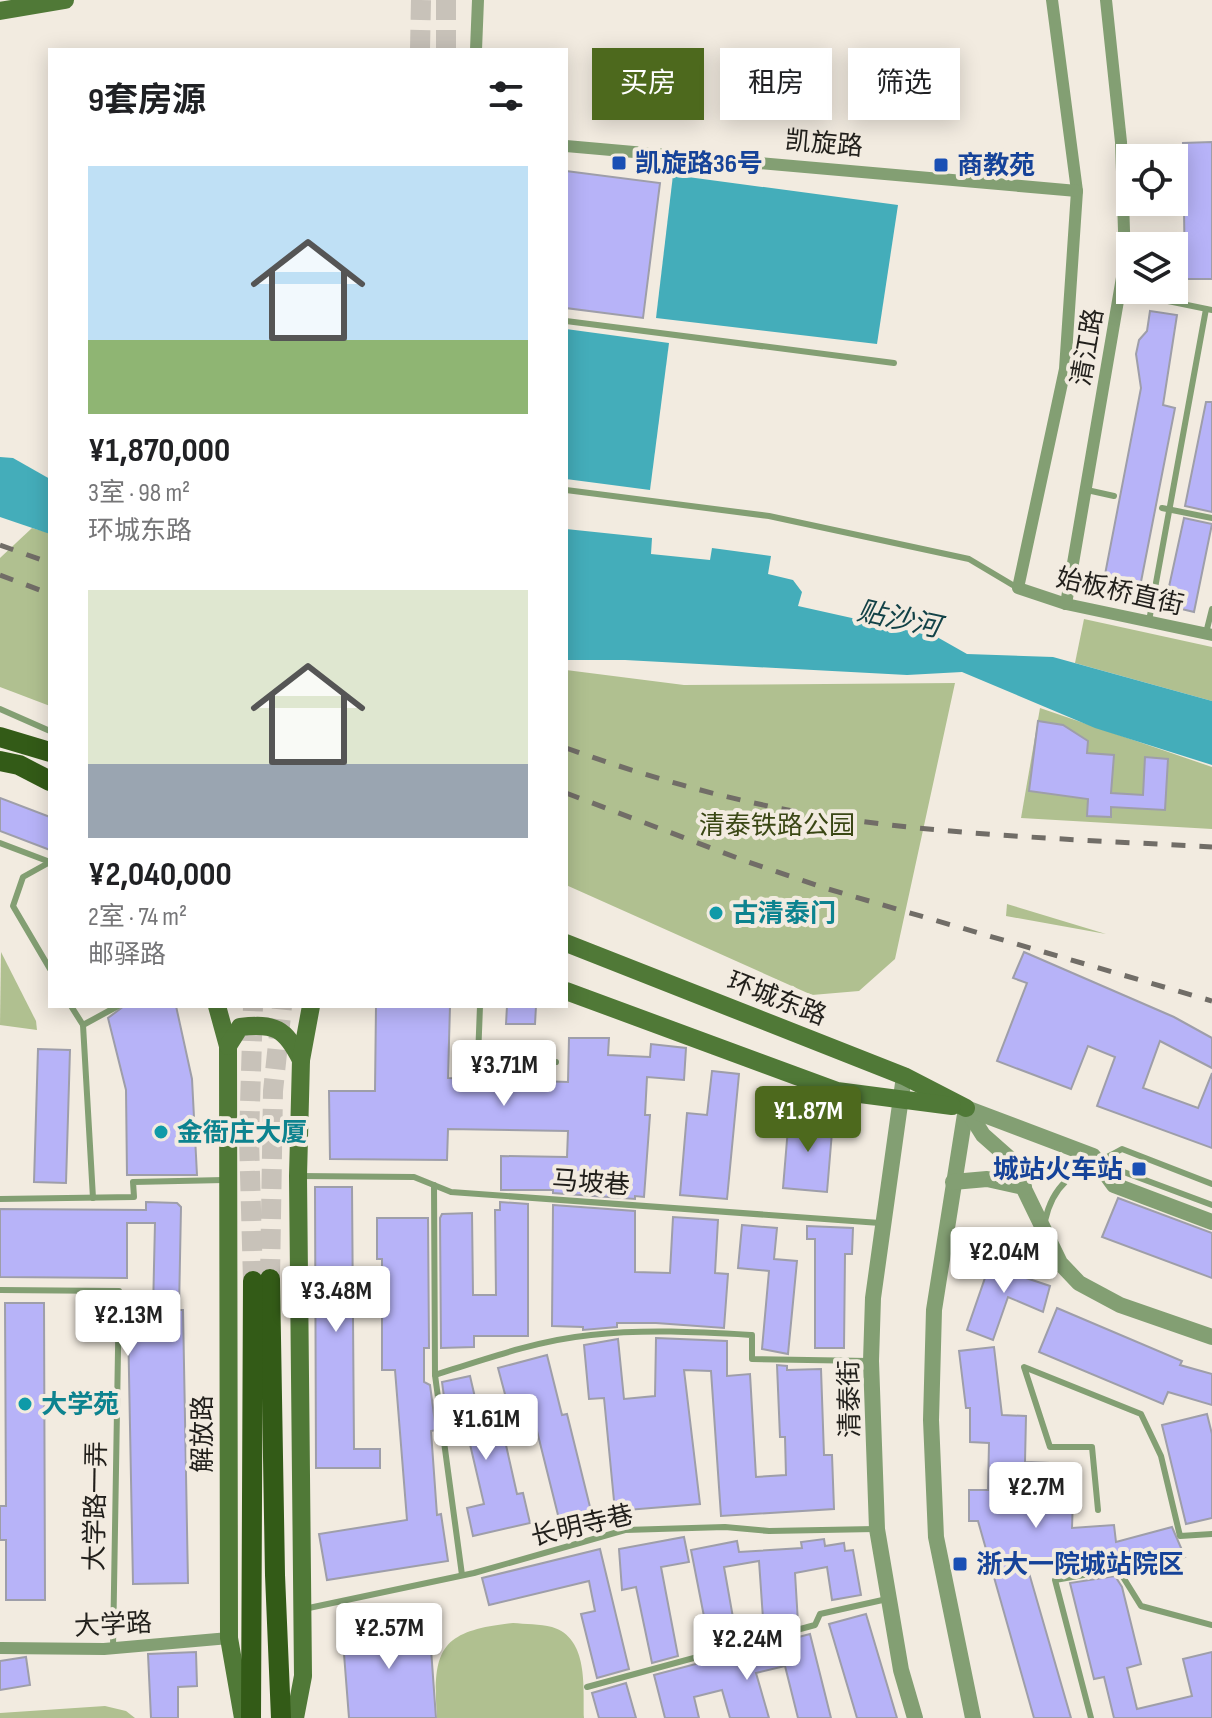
<!DOCTYPE html>
<html lang="zh">
<head>
<meta charset="utf-8">
<style>
  :root { --surface:#fff; --page:#f2f2f2; --text:#202124; --muted:#757577; --accent:#4d691d }
  body { margin:0; font-family:"Sofia Sans Condensed","Noto Sans SC",sans-serif; background:var(--page); color:var(--text); height:100vh; display:flex; flex-direction:column; font-size:30px; white-space:nowrap }
  * { box-sizing:border-box; margin:0 }
  p { font-size:26px; color:var(--muted) }
  .icon { flex:none; width:44px; height:44px; fill:none; stroke:currentColor; stroke-width:2; stroke-linecap:round; stroke-linejoin:round }
  .map { position:relative; flex:1; overflow:hidden }
  .side { position:absolute; left:48px; top:48px; width:520px; height:960px; display:flex; flex-direction:column; background:var(--surface); border-radius:0px; box-shadow:0 4px 20px #0003 }
  .side>* { flex:none }
  .hud { position:absolute; left:592px; top:48px; width:500px; height:72px; display:flex; gap:16px }
  .fabs { position:absolute; left:1116px; top:144px; display:grid; gap:16px }
  .fabs a { display:grid; place-items:center; width:72px; height:72px; border-radius:0px; background:var(--surface); box-shadow:0 4px 20px #0003; font-size:40px }
  .price { position:absolute; translate:-50% -68px; padding:0 18px; border-radius:8px; background:#fff; color:#222; font-size:26px; line-height:52px; filter:drop-shadow(0 2px 4px #0008) }
  .price::after { content:''; position:absolute; left:50%; top:48px; width:24px; height:18px; margin-left:-12px; background:inherit; clip-path:polygon(0 0,100% 0,50% 100%) }
  .price.active { background:var(--accent); color:#fff }
  ul { padding:0; list-style:none }
  li { display:grid; align-content:center; gap:16px; height:424px; padding:0 40px }
  li span { display:grid; place-items:center; height:248px; border-radius:0px; color:#555 }
  li>.icon { margin-inline-start:auto }
  span .icon { width:144px; height:144px; fill:#fffc; stroke-width:1 }
  li b { font-size:34px }
  h2 { display:flex; justify-content:space-between; align-items:center; height:96px; padding:0 40px; font-size:34px }
  .chip { padding:0 28px; border-radius:0px; background:var(--surface); box-shadow:0 4px 20px #0003; font-size:28px; line-height:72px }
  .chip.active { background:var(--accent); color:#fff }
  .map>svg:first-child { display:block }
  .green { fill:#b0c090 }
  .water { fill:#44adba }
  .building { fill:#b7b3f8; stroke:#9e9ea9; stroke-width:2 }
  .lines { fill:none; stroke-linecap:round; stroke-linejoin:round }
  .primary-tunnel { stroke:#c8c2b9; stroke-width:20; stroke-dasharray:20 10; stroke-linecap:butt }
  .service { stroke:#839f73; stroke-width:6 }
  .minor { stroke:#839f73; stroke-width:12 }
  .tertiary { stroke:#839f73; stroke-width:16 }
  .secondary { stroke:#507937; stroke-width:18 }
  .primary { stroke:#335b17; stroke-width:20 }
  .rail { stroke:#716d67; stroke-width:5; stroke-dasharray:14 14; stroke-linecap:butt }
  .transit-dot { fill:#1a4fb4; stroke:#f2ebe0; stroke-width:3 }
  .culture-dot { fill:#0f9aa8; stroke:#f2ebe0; stroke-width:3 }
  .labels { text-anchor:middle; stroke-width:8; stroke-linejoin:round; paint-order:stroke }
  .street-label { font-size:26px; fill:#211f1b; stroke:#f2ebe0 }
  .transit-label { font-size:26px; font-weight:bold; fill:#164399; stroke:#f2ebe0; text-anchor:start }
  .park-label { font-size:26px; fill:#3a4714; stroke:#f2ebe0 }
  .culture-label { font-size:26px; font-weight:bold; fill:#0d838f; stroke:#f2ebe0; text-anchor:start }
  .water-label { font-size:28px; font-style:italic; fill:#124247; stroke:#f2ebe0 }
</style>
</head>
<body>
<div class="map">
<svg width="1212" height="1718" viewBox="0 0 1212 1718">
  <rect width="100%" height="100%" fill="#f2ebe0"/>
  <g class="green">
    <polygon points="32,528 50,533 50,706 0,687 0,558"/>
    <polygon points="1084,619 1212,647 1212,701 1075,663"/>
    <polygon points="566,670 684,685 955,683 895,959 859,991 812,995 566,885"/>
    <polygon points="1040,708 1212,767 1212,829 1021,818"/>
    <polygon points="1007,904 1106,934 1006,916"/>
    <polygon points="1,952 36,1021 37,1030 0,1025"/>
    <path d="M513,1623C525,1624 540,1624 552,1627C589,1638 583,1688 584,1718H437C432,1648 441,1631 513,1623Z"/>
    <polygon points="105,1706 126,1711 135,1718 0,1718 0,1713"/>
  </g>
  <g class="water">
    <polygon points="673,175 898,205 877,344 656,318"/>
    <polygon points="566,329 669,343 650,490 566,479"/>
    <polygon points="0,457 13,458 50,479 50,534 0,517"/>
    <polygon points="566,529 652,538 651,554 710,560 712,548 771,556 768,574 793,580 802,592 798,606 937,637 967,654 1053,657 1212,701 1212,765 1095,728 962,672 907,675 625,660 566,660"/>
  </g>
  <g class="building">
    <polygon points="1212,142 1212,279 1185,279 1183,143"/>
    <polygon points="566,171 660,183 643,318 566,308"/>
    <polygon points="1150,311 1177,315 1163,405 1175,408 1138,597 1102,590 1141,388 1136,354 1139,340 1147,331"/>
    <polygon points="1206,402 1212,402 1212,512 1185,506"/>
    <polygon points="1184,518 1212,524 1194,612 1165,605"/>
    <polygon points="1038,721 1063,725 1088,741 1087,753 1114,755 1111,793 1143,795 1145,757 1168,759 1165,810 1111,807 1111,817 1087,816 1088,799 1029,791"/>
    <polygon points="0,798 50,817 50,850 0,831"/>
    <polygon points="1024,952 1174,1017 1212,1038 1212,1068 1160,1041 1143,1088 1198,1108 1212,1073 1212,1148 1097,1106 1115,1057 1088,1046 1071,1089 997,1061 1027,983 1013,978"/>
    <polygon points="124,1006 176,1006 192,1079 197,1175 127,1175 126,1090 108,1018"/>
    <polygon points="376,1006 450,1006 448,1078 568,1082 569,1038 609,1038 608,1055 650,1057 651,1044 686,1048 684,1080 647,1077 645,1115 650,1115 644,1197 635,1196 635,1199 553,1193 553,1190 501,1190 501,1156 567,1157 568,1131 448,1129 447,1160 330,1159 329,1091 375,1091"/>
    <polygon points="507,1006 536,1006 535,1024 506,1024"/>
    <polygon points="38,1049 70,1050 66,1183 34,1182"/>
    <polygon points="712,1071 739,1074 727,1199 680,1195 687,1113 707,1115"/>
    <polygon points="789,1116 833,1120 827,1192 783,1188"/>
    <polygon points="315,1187 352,1187 354,1449 380,1449 380,1468 316,1468"/>
    <polygon points="1118,1198 1212,1233 1212,1278 1102,1237"/>
    <polygon points="146,1202 177,1203 181,1207 179,1310 183,1310 188,1583 133,1584 128,1321 135,1310 153,1310 155,1223 127,1223 127,1278 0,1277 0,1209 146,1210"/>
    <polygon points="500,1202 528,1204 528,1336 474,1336 474,1347 441,1348 440,1218 442,1214 472,1213 473,1295 496,1295 495,1210 500,1210"/>
    <polygon points="553,1205 635,1211 635,1272 670,1273 673,1217 718,1220 715,1273 728,1274 724,1328 656,1323 617,1323 617,1327 583,1330 583,1327 552,1326"/>
    <polygon points="377,1218 428,1218 429,1348 424,1348 424,1382 430,1385 436,1430 431,1431 437,1515 441,1514 448,1561 327,1580 319,1534 407,1520 395,1370 382,1370 382,1259 377,1259"/>
    <polygon points="742,1225 777,1228 774,1259 797,1261 788,1354 762,1349 769,1271 738,1268"/>
    <polygon points="807,1226 853,1228 852,1254 845,1254 844,1348 815,1348 815,1239 807,1239"/>
    <polygon points="995,1249 1017,1257 1011,1273 1050,1286 1043,1312 1008,1297 993,1340 967,1330"/>
    <polygon points="5,1303 44,1303 45,1600 6,1600 6,1540 0,1540 0,1506 6,1506"/>
    <polygon points="1057,1308 1182,1361 1180,1365 1212,1374 1212,1405 1168,1392 1163,1404 1039,1352"/>
    <polygon points="656,1338 727,1341 727,1376 750,1374 756,1477 786,1475 785,1437 780,1437 777,1365 787,1366 787,1370 821,1369 824,1455 832,1455 834,1509 721,1516 711,1371 684,1370 700,1504 615,1511 604,1398 589,1399 584,1345 618,1339 624,1399 655,1396"/>
    <polygon points="994,1347 1002,1415 1026,1416 1025,1462 1074,1464 1072,1528 1114,1525 1116,1542 1172,1527 1185,1557 1127,1572 1118,1563 1068,1572 1065,1563 1027,1566 1071,1718 1034,1718 978,1521 969,1521 969,1490 988,1490 989,1443 970,1442 970,1408 966,1408 959,1351"/>
    <polygon points="547,1355 562,1415 567,1414 592,1515 560,1523 531,1407 510,1413 498,1368"/>
    <polygon points="470,1376 480,1419 499,1414 517,1494 523,1493 530,1523 473,1536 467,1508 484,1504 465,1423 448,1427 442,1382"/>
    <polygon points="1207,1414 1212,1434 1212,1518 1186,1524 1162,1425"/>
    <polygon points="684,1537 689,1562 661,1567 678,1656 652,1663 636,1587 622,1590 619,1549"/>
    <polygon points="824,1539 825,1546 844,1543 845,1551 853,1550 861,1595 832,1600 827,1567 795,1573 798,1623 764,1633 759,1561 724,1567 737,1640 710,1647 691,1550 737,1541 739,1552 802,1548 801,1542"/>
    <polygon points="600,1549 629,1669 597,1678 581,1614 595,1611 589,1581 489,1605 482,1578"/>
    <polygon points="1115,1576 1122,1587 1141,1664 1127,1668 1137,1709 1192,1696 1183,1659 1212,1652 1212,1718 1114,1718 1104,1677 1094,1679 1070,1583"/>
    <polygon points="866,1614 897,1718 857,1718 829,1624"/>
    <polygon points="419,1616 422,1650 431,1649 436,1718 349,1718 344,1654 354,1653 351,1621"/>
    <polygon points="810,1634 831,1718 798,1718 785,1666 756,1673 769,1718 730,1718 722,1690 694,1697 699,1718 665,1718 654,1675"/>
    <polygon points="196,1652 197,1686 178,1687 178,1718 151,1718 148,1654"/>
    <polygon points="26,1657 30,1685 0,1690 0,1661"/>
    <polygon points="626,1683 636,1718 599,1718 592,1693"/>
  </g>
  <g class="lines">
    <g class="primary-tunnel">
      <polyline points="420,50 421,0"/>
      <polyline points="446,50 446,0"/>
      <polyline points="270,1279 273,1091 282,1006"/>
      <polyline points="253,1281 249,1138 253,1006"/>
    </g>
    <g class="service">
      <polyline points="1119,291 1212,310"/>
      <polyline points="566,321 894,363"/>
      <polyline points="566,490 769,516 969,559 1016,587"/>
      <polyline points="1087,490 1114,496"/>
      <polyline points="1162,508 1212,518"/>
      <polyline points="1149,621 1206,309"/>
      <polyline points="1206,633 1212,609"/>
      <polyline points="0,709 50,731"/>
      <polyline points="0,843 50,862"/>
      <polyline points="50,862 23,877 13,906 50,969"/>
      <polyline points="71,1006 83,1025 93,1198"/>
      <polyline points="480,1006 478,1058 556,1062"/>
      <polyline points="83,1025 118,1006"/>
      <polyline points="1105,1165 1212,1205"/>
      <polyline points="299,1176 414,1177 451,1192 880,1223"/>
      <polyline points="434,1185 435,1375 462,1575"/>
      <polyline points="0,1199 134,1197 133,1182 224,1180"/>
      <path d="M1045,1221C1055,1174 1085,1170 1122,1149L1212,1184"/>
      <polyline points="0,1290 119,1291 113,1648"/>
      <path d="M435,1375C485,1359 539,1340 591,1335C645,1329 698,1332 752,1335V1359L869,1361"/>
      <polyline points="1098,1510 1092,1447 1050,1447 1024,1367 1141,1414 1161,1456 1180,1536 1212,1534"/>
      <polyline points="304,1609 474,1573 625,1530 725,1527 769,1531 875,1529"/>
      <polyline points="587,1687 815,1625 820,1614 887,1599"/>
      <polyline points="1091,1718 1055,1580 1118,1569 1141,1606 1212,1625"/>
    </g>
    <g class="minor">
      <polyline points="1052,0 1077,191 1065,369 1018,588 1066,604 1212,635"/>
      <polyline points="476,50 478,0"/>
      <polyline points="566,146 1077,191"/>
      <polyline points="1066,604 1125,260 1121,142 1106,0"/>
      <polyline points="0,1648 104,1649 229,1638"/>
    </g>
    <g class="tertiary">
      <polyline points="904,1076 873,1298 871,1361 877,1529 901,1670 915,1718"/>
      <polyline points="966,1108 934,1310 931,1420 936,1537 973,1718"/>
      <polyline points="966,1108 983,1135 1009,1158 1060,1263 1079,1283 1120,1305 1212,1337"/>
      <polyline points="966,1108 1093,1156 1114,1185 1212,1222"/>
      <polyline points="953,1182 987,1179 1024,1187"/>
    </g>
    <g class="secondary">
      <polyline points="0,11 65,0"/>
      <polyline points="566,943 904,1076 966,1108"/>
      <polyline points="566,991 837,1091 952,1106"/>
      <polyline points="217,1006 228,1046 229,1638 243,1718"/>
      <path d="M228,1046L240,1027C275,1023 285,1028 301,1060"/>
      <polyline points="295,1718 303,1676 298,1176 301,1060 311,1006"/>
    </g>
    <g class="primary">
      <polyline points="0,737 50,752"/>
      <polyline points="0,761 19,765 50,781"/>
      <polyline points="270,1279 275,1575 281,1718"/>
      <polyline points="251,1718 253,1281"/>
    </g>
    <g class="rail">
      <polyline points="0,545 50,563"/>
      <polyline points="0,575 50,594"/>
      <path d="M566,748C653,779 745,805 836,818C961,836 1087,840 1212,847"/>
      <polyline points="566,793 748,862 828,889 1212,1001"/>
    </g>
  </g>
  <g class="transit-dot">
    <rect x="611" y="155" width="16" height="16" rx="4"/>
    <rect x="933" y="157" width="16" height="16" rx="4"/>
    <rect x="1131" y="1161" width="16" height="16" rx="4"/>
    <rect x="952" y="1556" width="16" height="16" rx="4"/>
  </g>
  <g class="culture-dot">
    <circle cx="716" cy="913" r="8"/>
    <circle cx="161" cy="1132" r="8"/>
    <circle cx="25" cy="1404" r="8"/>
  </g>
  <g class="labels">
    <g class="street-label">
      <text transform="translate(824 143) rotate(5)" y="9">凯旋路</text>
      <text transform="translate(1087 347) rotate(-80)" y="9">清江路</text>
      <text transform="translate(1120 591) rotate(13)" y="9">始板桥直街</text>
      <text transform="translate(777 998) rotate(21)" y="9">环城东路</text>
      <text transform="translate(591 1182) rotate(4)" y="9">马坡巷</text>
      <text transform="translate(849 1399) rotate(-91)" y="9">清泰街</text>
      <text transform="translate(202 1434) rotate(-90)" y="9">解放路</text>
      <text transform="translate(95 1506) rotate(-89)" y="9">大学路一弄</text>
      <text transform="translate(582 1525) rotate(-13)" y="9">长明寺巷</text>
      <text transform="translate(113 1624) rotate(-3)" y="9">大学路</text>
    </g>
    <g class="transit-label">
      <text x="635" y="172">凯旋路36号</text>
      <text x="957" y="174">商教苑</text>
      <text x="1123" y="1178" text-anchor="end">城站火车站</text>
      <text x="976" y="1573">浙大一院城站院区</text>
    </g>
    <g class="park-label">
      <text x="777" y="834">清泰铁路公园</text>
    </g>
    <g class="culture-label">
      <text x="732" y="922">古清泰门</text>
      <text x="177" y="1141">金衙庄大厦</text>
      <text x="41" y="1413">大学苑</text>
    </g>
    <g class="water-label">
      <text transform="translate(899 618) rotate(12)" y="10">贴沙河</text>
    </g>
  </g>
</svg>
<div class="fabs">
<a><svg class="icon" aria-label="locate" viewBox="0 0 24 24"><circle cx="12" cy="12" r="6"/><path d="M12 2v4M12 18v4M2 12h4M18 12h4"/></svg></a>
<a><svg class="icon" aria-label="layers" viewBox="0 0 24 24"><path d="M12 4l9 5-9 5-9-5zM3 14l9 5 9-5"/></svg></a>
</div>
<b class="price" style="left:504px;top:1108px">¥3.71M</b>
<b class="price active" style="left:808px;top:1154px">¥1.87M</b>
<b class="price" style="left:1004px;top:1295px">¥2.04M</b>
<b class="price" style="left:336px;top:1334px">¥3.48M</b>
<b class="price" style="left:128px;top:1358px">¥2.13M</b>
<b class="price" style="left:486px;top:1462px">¥1.61M</b>
<b class="price" style="left:1036px;top:1530px">¥2.7M</b>
<b class="price" style="left:389px;top:1671px">¥2.57M</b>
<b class="price" style="left:747px;top:1682px">¥2.24M</b>
<div class="hud">
<a class="chip active">买房</a>
<a class="chip">租房</a>
<a class="chip">筛选</a>
</div>
<section class="side">
<h2>9套房源<svg class="icon" aria-label="filters" viewBox="0 0 24 24"><path d="M4 7h16M4 17h16"/><circle cx="9" cy="7" r="2"/><circle cx="15" cy="17" r="2"/></svg></h2>
<ul>
<li><span style="background:linear-gradient(#bfe0f5 70%,#8fb573 0)"><svg class="icon" aria-label="home" viewBox="0 0 24 24"><path d="M3 11l9-7 9 7M6 9v11h12V9"/></svg></span><div><b>¥1,870,000</b><p>3室 · 98 m²</p><p>环城东路</p></div></li>
<li><span style="background:linear-gradient(#dfe7d0 70%,#9aa5b1 0)"><svg class="icon" aria-label="home" viewBox="0 0 24 24"><path d="M3 11l9-7 9 7M6 9v11h12V9"/></svg></span><div><b>¥2,040,000</b><p>2室 · 74 m²</p><p>邮驿路</p></div></li>
</ul>
</section>
</div>
</body>
</html>
